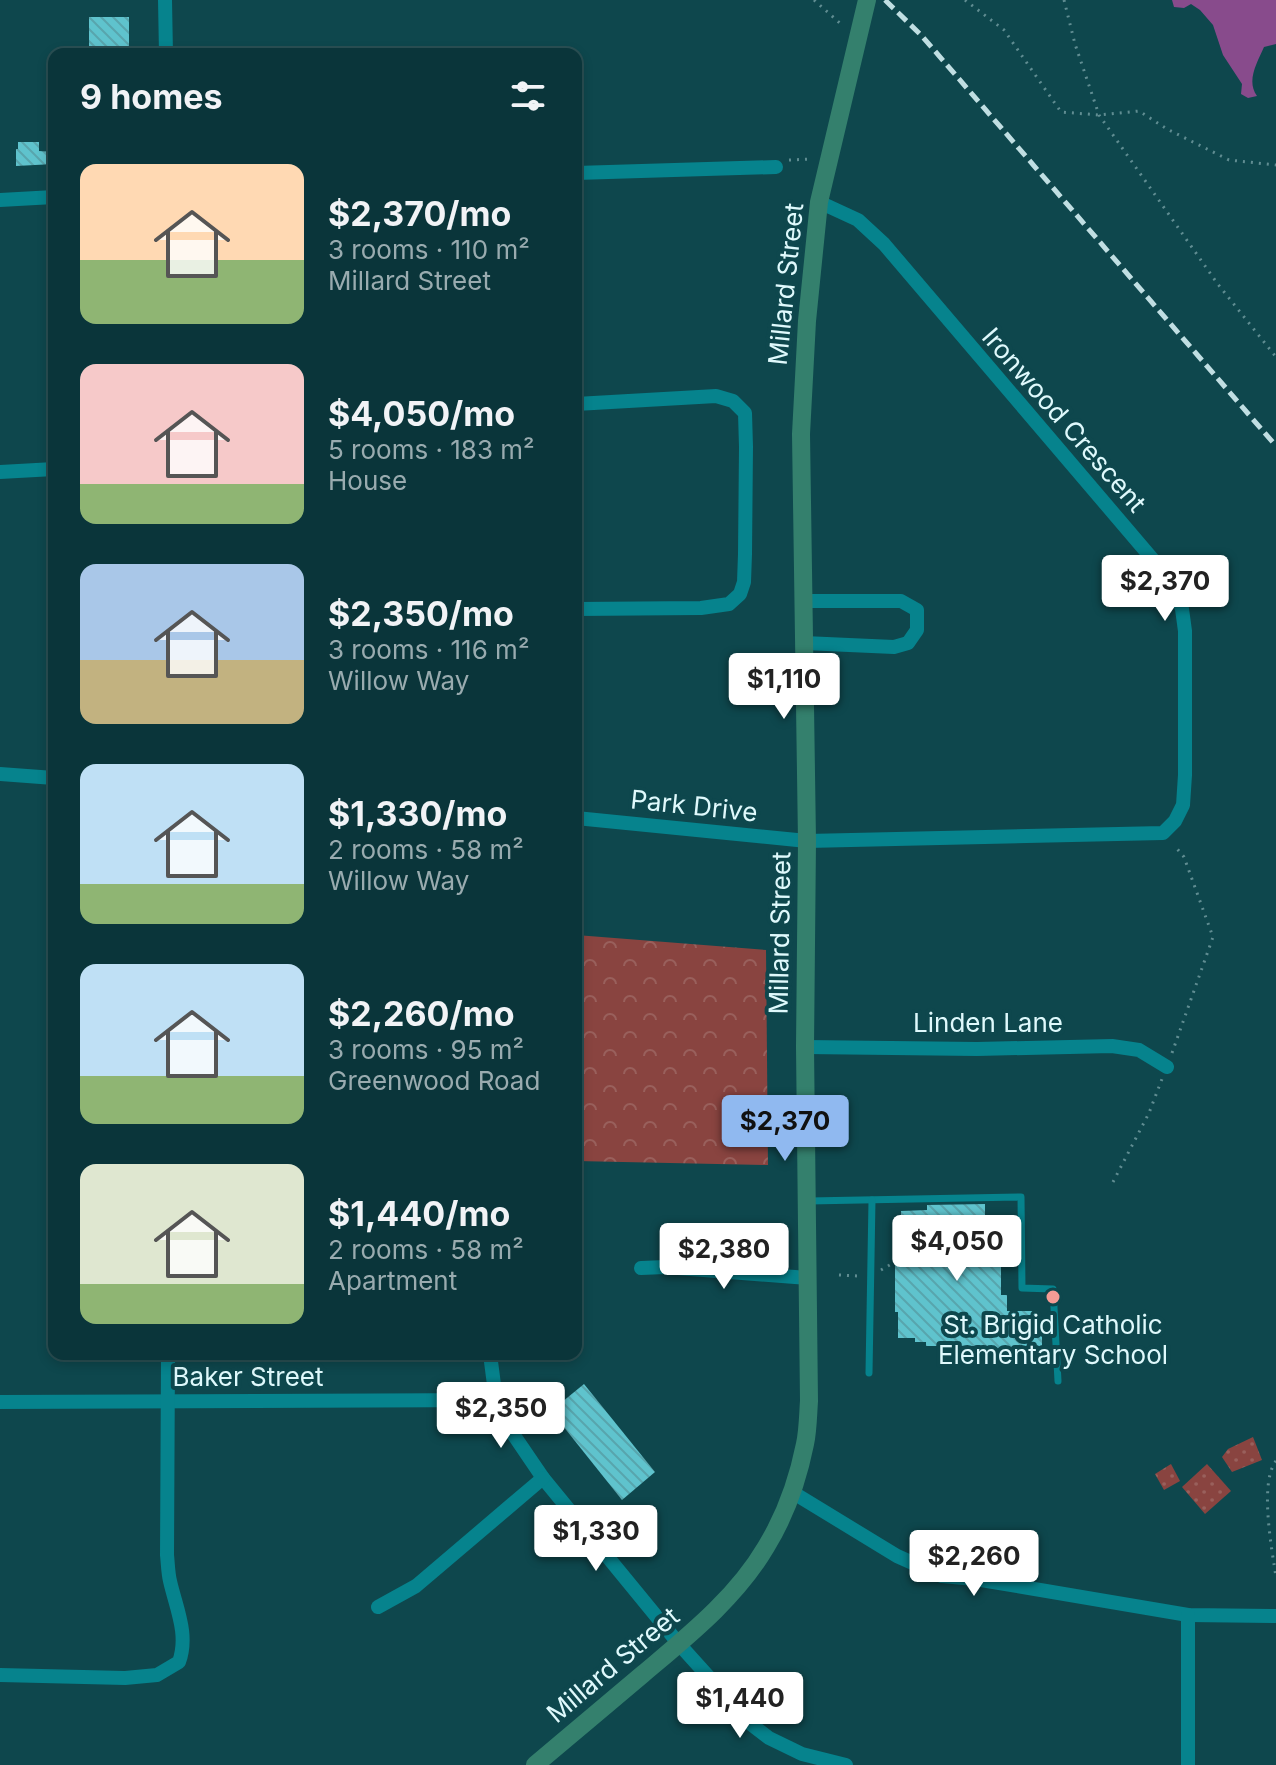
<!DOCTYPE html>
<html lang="en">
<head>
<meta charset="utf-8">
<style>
  :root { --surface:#0a353a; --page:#133d42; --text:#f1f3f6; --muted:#99abaf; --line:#2a5054; --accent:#90b9f0 }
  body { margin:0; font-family:Inter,sans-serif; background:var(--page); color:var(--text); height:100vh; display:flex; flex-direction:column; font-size:30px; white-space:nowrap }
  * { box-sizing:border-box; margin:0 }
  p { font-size:26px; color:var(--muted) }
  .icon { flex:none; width:44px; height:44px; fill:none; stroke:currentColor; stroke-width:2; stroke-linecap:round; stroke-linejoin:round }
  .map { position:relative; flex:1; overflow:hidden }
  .details { position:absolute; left:48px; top:48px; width:534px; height:1312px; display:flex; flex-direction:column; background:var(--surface); border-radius:16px; box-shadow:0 4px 12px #0003,0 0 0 2px var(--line) }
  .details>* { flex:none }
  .price { position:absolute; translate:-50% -68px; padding:0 18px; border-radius:8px; background:#fff; color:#222; font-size:26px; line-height:52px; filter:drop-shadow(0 2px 4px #0008) }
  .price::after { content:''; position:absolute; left:50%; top:48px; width:24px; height:18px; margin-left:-12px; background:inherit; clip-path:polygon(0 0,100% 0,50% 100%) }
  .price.on { background:var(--accent); color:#111 }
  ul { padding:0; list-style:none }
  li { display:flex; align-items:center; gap:24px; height:200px; padding:0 32px }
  li span { display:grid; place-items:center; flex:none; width:224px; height:160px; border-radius:16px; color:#555 }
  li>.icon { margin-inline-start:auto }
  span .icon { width:96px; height:96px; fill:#fffc; stroke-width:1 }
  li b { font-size:34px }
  h2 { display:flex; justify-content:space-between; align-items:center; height:96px; padding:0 32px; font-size:34px }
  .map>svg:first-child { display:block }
  .forest { fill:url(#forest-crowns) }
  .park { fill:url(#park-dots) }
  .water { fill:#884b8c }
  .building { fill:url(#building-back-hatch) }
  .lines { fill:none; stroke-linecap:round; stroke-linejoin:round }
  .path { stroke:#608d92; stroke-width:3; stroke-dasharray:2 6; stroke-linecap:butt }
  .lane { stroke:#06838d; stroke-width:7 }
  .street { stroke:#06838d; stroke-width:14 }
  .secondary { stroke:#34806d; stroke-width:18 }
  .rail { stroke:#c0dee2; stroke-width:5; stroke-dasharray:12 6; stroke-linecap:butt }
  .poi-dot { fill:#f59c95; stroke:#0e474d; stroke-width:3 }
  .labels { text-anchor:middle; stroke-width:8; stroke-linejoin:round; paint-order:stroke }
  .street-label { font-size:26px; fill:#dff9fc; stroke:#0e474d }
  .poi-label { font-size:26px; fill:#dff9fc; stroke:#0e474d }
</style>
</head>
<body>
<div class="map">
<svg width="1276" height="1765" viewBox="0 0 1276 1765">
  <defs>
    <pattern id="forest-crowns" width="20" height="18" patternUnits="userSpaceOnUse" patternTransform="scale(2)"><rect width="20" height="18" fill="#894440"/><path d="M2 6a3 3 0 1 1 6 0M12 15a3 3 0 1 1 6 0" fill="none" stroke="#99605c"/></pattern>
    <pattern id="park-dots" width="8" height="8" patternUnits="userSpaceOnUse" patternTransform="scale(2)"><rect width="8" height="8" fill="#894440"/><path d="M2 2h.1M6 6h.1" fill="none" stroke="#99605c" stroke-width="1.8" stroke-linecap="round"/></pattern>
    <pattern id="building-back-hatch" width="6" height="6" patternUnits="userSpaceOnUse" patternTransform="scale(2)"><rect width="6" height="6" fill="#5fc3cd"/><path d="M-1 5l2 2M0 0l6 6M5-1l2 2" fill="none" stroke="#58a5ad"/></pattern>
  </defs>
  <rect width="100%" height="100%" fill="#0e474d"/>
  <polygon class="forest" points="576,935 766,950 768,1165 576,1161"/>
  <g class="park">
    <polygon points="1253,1437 1262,1460 1232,1472 1222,1457 1228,1449"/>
    <polygon points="1171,1464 1180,1481 1164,1490 1155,1474"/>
    <polygon points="1207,1464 1231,1491 1205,1514 1182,1487"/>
  </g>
  <path class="water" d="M1172,0H1276V44L1264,47C1257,63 1246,81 1257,96L1248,98L1241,94L1242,84L1223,55L1213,25L1200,10L1191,4L1184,8L1174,7Z"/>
  <g class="building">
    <rect x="89" y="17" width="40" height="37"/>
    <polygon points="18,142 39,142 39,151 54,152 54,164 16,166 16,149 18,149"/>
    <polygon points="985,1204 985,1227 1006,1227 1006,1249 1001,1249 1001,1295 1007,1295 1007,1311 1034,1311 1035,1317 1042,1317 1042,1350 1023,1350 1023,1356 1006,1356 1006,1351 983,1351 983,1346 926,1346 926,1342 915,1342 915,1338 898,1338 898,1312 895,1312 895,1228 901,1228 901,1211 927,1210 927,1205"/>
    <polygon points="584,1384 655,1472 622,1500 551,1411"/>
  </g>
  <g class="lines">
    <g class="path">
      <polyline points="814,0 842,25"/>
      <polyline points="965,0 1004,30 1061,112 1099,115 1139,111 1167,129 1229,160 1276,165"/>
      <polyline points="1064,0 1075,44 1099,115 1217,283 1276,357"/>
      <polyline points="789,160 813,159"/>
      <polyline points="1172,1053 1213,937 1184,857 1174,845"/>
      <polyline points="1113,1182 1149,1113 1162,1079"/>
      <polyline points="881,1270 895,1262"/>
      <polyline points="839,1275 858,1276"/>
      <path d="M1276,1461C1259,1483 1272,1550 1276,1577"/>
    </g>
    <g class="lane">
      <polyline points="809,1201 1021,1197 1022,1288 1053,1289 1058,1381"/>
      <polyline points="869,1373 872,1200"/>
    </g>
    <g class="street">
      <polyline points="165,0 166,54"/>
      <polyline points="576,173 776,167"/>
      <polyline points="0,200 54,197"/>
      <polyline points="576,404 716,396 733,401 745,413 746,447 745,554 744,582 740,594 729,604 701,608 576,609"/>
      <polyline points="0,472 54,469"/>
      <polyline points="803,601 901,601 917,610 917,630 908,643 894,647 804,643"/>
      <polyline points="0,774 54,778"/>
      <polyline points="576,818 807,841 1163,833 1175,821 1183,805 1185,775 1185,631 1182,609 1172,582 884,244 858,220 819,202"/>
      <polyline points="805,1047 977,1049 1112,1046 1139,1050 1167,1067"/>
      <polyline points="641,1268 665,1267 808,1278"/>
      <polyline points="490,1354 496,1400 513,1434 543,1478 679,1644 752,1725 769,1738 802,1754 846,1765"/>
      <polyline points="0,1402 496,1400"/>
      <polyline points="792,1492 897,1556 942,1576 975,1579 1188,1615 1276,1616"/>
      <polyline points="378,1607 416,1586 543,1478"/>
      <path d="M0,1675L125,1678L157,1675L179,1662C189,1634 176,1608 170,1581C168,1573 168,1564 167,1555L168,1354"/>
      <polyline points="1188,1765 1188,1615"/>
    </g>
    <path class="secondary" d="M535,1765C571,1735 607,1704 643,1674C688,1636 736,1598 766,1547C785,1516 798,1479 805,1444C808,1430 808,1415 809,1401L805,1047L807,841L801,434L807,321L819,202L867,0"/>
    <polyline class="rail" points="885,0 921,35 1276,446"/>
  </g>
  <circle class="poi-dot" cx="1053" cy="1297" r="8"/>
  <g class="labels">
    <g class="street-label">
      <text transform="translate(786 284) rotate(-84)" y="9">Millard Street</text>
      <text transform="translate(1064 420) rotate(49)" y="9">Ironwood Crescent</text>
      <text transform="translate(694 806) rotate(6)" y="9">Park Drive</text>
      <text transform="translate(780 933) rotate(-89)" y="9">Millard Street</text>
      <text x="988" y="1032">Linden Lane</text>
      <text x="248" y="1386">Baker Street</text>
      <text transform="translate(613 1665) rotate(-40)" y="9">Millard Street</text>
    </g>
    <g class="poi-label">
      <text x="1053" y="1334">St. Brigid Catholic<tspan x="1053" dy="30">Elementary School</tspan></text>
    </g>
  </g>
</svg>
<b class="price" style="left:1165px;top:623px">$2,370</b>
<b class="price" style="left:784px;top:721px">$1,110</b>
<b class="price on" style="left:785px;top:1163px">$2,370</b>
<b class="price" style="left:957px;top:1283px">$4,050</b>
<b class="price" style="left:724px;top:1291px">$2,380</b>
<b class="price" style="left:501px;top:1450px">$2,350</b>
<b class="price" style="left:596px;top:1573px">$1,330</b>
<b class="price" style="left:974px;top:1598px">$2,260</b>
<b class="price" style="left:740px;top:1740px">$1,440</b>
<section class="details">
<h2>9 homes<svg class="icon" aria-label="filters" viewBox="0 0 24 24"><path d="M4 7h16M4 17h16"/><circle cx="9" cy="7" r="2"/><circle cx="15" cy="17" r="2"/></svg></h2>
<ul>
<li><span style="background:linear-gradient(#ffd9b3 60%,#8fb573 0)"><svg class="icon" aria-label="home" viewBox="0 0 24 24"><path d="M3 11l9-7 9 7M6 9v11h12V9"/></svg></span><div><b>$2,370/mo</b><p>3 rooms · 110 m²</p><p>Millard Street</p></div></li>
<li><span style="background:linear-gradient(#f6c9c9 75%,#8fb573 0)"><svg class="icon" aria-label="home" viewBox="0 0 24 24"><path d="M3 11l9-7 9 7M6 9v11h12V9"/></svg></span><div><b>$4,050/mo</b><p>5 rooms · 183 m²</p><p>House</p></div></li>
<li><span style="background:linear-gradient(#a9c7e8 60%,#c2b280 0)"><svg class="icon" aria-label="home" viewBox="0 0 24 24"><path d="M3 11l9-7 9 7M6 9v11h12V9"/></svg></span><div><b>$2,350/mo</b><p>3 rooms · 116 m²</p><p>Willow Way</p></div></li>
<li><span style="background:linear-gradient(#bfe0f5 75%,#8fb573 0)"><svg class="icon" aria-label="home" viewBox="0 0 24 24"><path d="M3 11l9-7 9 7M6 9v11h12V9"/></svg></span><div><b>$1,330/mo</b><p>2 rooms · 58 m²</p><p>Willow Way</p></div></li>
<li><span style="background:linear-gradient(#bfe0f5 70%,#8fb573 0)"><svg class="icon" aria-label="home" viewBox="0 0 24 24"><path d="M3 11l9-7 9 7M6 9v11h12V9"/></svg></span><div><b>$2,260/mo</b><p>3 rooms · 95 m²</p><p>Greenwood Road</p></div></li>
<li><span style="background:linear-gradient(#dfe7d0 75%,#8fb573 0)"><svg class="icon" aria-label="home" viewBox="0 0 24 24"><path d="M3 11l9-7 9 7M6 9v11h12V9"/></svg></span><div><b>$1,440/mo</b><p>2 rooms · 58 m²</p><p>Apartment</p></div></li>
</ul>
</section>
</div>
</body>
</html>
